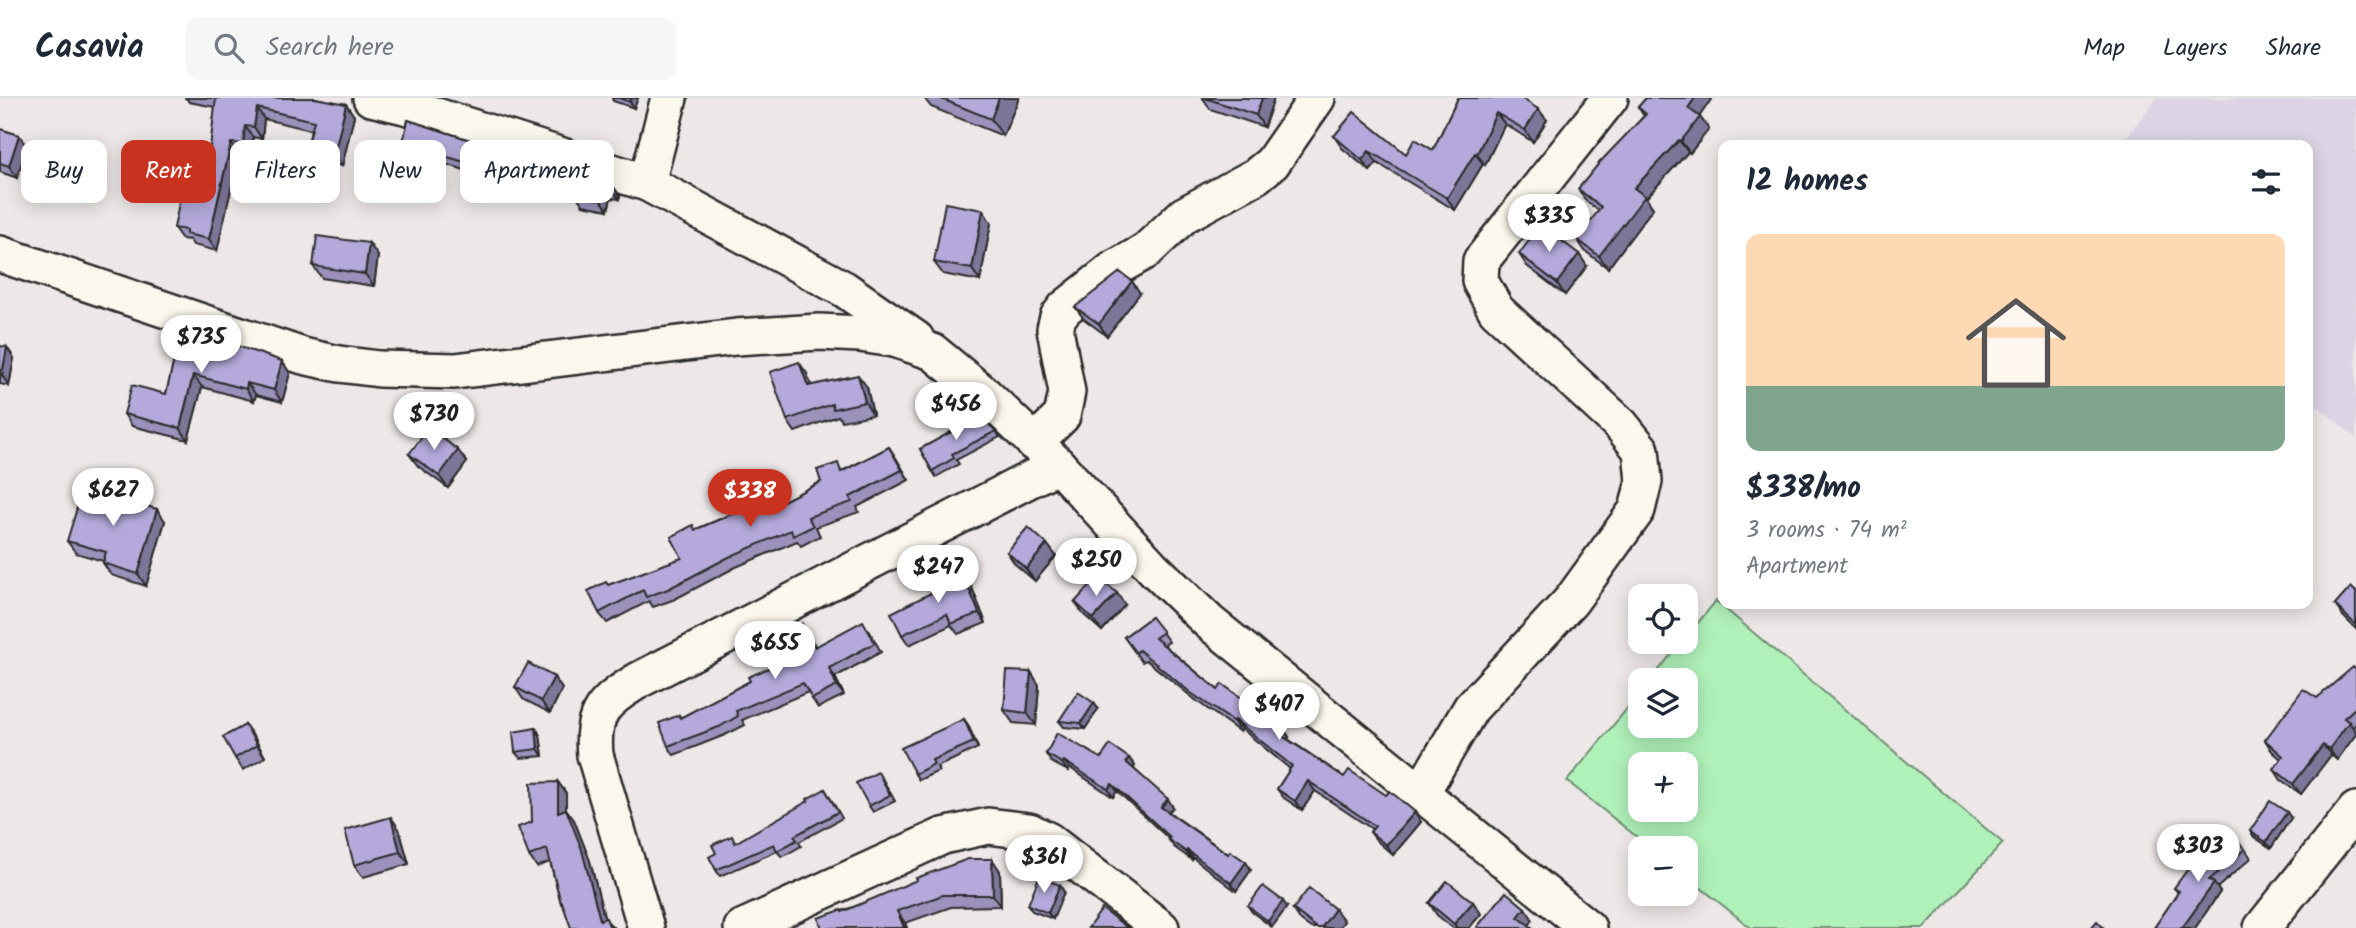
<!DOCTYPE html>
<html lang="en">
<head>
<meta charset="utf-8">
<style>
  :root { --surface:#fff; --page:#f6f6f7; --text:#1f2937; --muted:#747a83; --line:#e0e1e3; --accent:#c8321e }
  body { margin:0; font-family:Kalam,sans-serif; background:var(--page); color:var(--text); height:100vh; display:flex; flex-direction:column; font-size:26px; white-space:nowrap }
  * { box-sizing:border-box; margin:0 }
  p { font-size:23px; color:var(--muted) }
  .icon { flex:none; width:38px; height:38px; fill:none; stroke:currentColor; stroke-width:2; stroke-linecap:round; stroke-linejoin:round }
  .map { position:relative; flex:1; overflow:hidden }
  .panel { position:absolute; left:1718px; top:42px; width:595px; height:469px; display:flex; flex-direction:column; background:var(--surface); border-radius:14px; box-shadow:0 4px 18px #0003 }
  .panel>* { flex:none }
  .guide { position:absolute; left:21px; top:42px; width:665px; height:63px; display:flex; gap:14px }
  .tools { position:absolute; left:1628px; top:486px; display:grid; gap:14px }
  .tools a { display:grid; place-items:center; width:70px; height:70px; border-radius:14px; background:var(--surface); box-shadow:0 4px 18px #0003; font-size:35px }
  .price { position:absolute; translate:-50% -60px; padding:0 16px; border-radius:24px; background:#fff; color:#222; font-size:23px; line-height:46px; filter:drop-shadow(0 2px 4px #0008) }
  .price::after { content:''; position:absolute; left:50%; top:42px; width:21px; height:16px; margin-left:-10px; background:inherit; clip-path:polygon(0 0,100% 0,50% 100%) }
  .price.active { background:var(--accent); color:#fff }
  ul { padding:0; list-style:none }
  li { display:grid; align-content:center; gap:14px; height:371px; padding:0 28px }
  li+li { border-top:2px solid var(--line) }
  li span { display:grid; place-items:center; height:217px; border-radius:14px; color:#555 }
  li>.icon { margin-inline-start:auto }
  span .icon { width:126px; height:126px; fill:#fffc; stroke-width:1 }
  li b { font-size:30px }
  h2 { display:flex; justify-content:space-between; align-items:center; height:84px; padding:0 28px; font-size:30px }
  .tag { padding:0 24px; border-radius:14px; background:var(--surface); box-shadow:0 4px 18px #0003; font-size:24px; line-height:63px }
  .tag.active { background:var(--accent); color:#fff }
  header { display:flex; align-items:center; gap:42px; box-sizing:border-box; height:98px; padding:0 35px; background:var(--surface); border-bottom:2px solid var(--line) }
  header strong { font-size:33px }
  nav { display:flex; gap:38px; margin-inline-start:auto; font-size:24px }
  .search { width:490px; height:63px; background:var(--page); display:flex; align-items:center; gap:18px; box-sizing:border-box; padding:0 24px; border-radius:14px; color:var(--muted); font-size:26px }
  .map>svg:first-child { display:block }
  .built { fill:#dcd4e4 }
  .green { fill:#b0f1b9; stroke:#6e8e72; stroke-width:2; fill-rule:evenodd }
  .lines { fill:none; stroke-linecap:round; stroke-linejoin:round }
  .minor-casing { stroke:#2b2b2b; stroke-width:40 }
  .minor { stroke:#fbf7ec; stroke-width:35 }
  .wall { fill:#9b91bb; stroke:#2b2b2b; stroke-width:2 }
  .shaded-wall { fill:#7e7699; stroke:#2b2b2b; stroke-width:2 }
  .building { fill:#b4a9da; stroke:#2b2b2b; stroke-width:2 }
</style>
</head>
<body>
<header>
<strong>Casavia</strong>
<div class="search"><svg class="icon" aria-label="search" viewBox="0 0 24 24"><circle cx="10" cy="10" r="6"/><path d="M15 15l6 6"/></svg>Search here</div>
<nav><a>Map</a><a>Layers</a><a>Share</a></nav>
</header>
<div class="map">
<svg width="2356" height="830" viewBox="0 0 2356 830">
  <rect width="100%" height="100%" fill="#ede7e8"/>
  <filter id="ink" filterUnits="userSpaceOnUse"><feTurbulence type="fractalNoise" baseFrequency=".0143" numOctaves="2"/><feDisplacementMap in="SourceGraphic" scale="14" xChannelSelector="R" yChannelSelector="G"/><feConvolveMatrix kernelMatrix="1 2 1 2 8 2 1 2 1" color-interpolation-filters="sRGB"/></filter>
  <g filter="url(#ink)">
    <polygon class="built" points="2157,0 2356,0 2356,340 2308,300 2308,47 2120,47"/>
    <path class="green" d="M1716,503L2003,745L1924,830H1751L1685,777V751H1652L1567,683L1640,595V628H1685V583H1650L1681,544H1685V540ZM1640,667H1685V712H1640Z"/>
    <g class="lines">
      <g class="minor-casing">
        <g id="minor">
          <polyline points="371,0 405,8 647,85 844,191 916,241"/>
          <polyline points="647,85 669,0"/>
          <polyline points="0,156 303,258 339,266 379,271 455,273 736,239 819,234 860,236 894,241 933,254 984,296 1058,367 1154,471 1209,524 1588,830"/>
          <polyline points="1034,345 1062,318 1067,294 1055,231 1058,219 1065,210 1114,171 1146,153 1184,117 1256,78 1272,65 1317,0"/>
          <polyline points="1421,695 1471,610 1571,503 1637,412 1644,383 1641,352 1621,327 1496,212 1480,183 1481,163 1610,0"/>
          <path d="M646,830L595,657C591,613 604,604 639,582L1058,367"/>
          <polyline points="742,830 943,738 988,728 1029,733 1049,743 1161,830"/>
          <polyline points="2262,830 2356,712"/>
        </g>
      </g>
      <use href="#minor" class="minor"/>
    </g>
    <g class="wall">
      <polygon points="184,0 315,0 346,6 354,18 342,68 315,62 307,50 311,32 264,21 262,41 253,39 251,57 239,56 217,153 193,147 190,142 182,141 174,130 207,75 215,9 189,4 186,0"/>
      <polygon points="612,0 638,0 634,10 613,3"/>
      <polygon points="924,0 1019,0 1003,38 931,9"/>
      <polygon points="1203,0 1274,0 1264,29 1210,11"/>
      <polygon points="1458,0 1538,11 1547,22 1533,44 1505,26 1485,67 1483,66 1455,112 1377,65 1370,73 1342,50 1334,38 1406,56 1433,52"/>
      <polygon points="1646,0 1712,0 1699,18 1709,31 1690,55 1688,54 1646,100 1653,110 1608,170 1585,153 1577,141 1599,113 1586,103 1578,91 1644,18 1638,9"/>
      <polygon points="408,22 613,88 620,98 619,101 611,100 608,112 583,107 576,97 577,94 478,76 435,63 434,65 409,59 402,49"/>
      <polygon points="0,31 19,37 27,49 17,80 0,74"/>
      <polygon points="991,125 980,183 943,176 934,164"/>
      <polygon points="1519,156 1587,168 1565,197 1527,168"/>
      <polygon points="378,158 374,188 322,180 313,168"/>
      <polygon points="1140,195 1107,238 1084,221 1075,209"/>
      <polygon points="172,239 290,275 282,304 256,297 254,303 202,289 188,342 132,328 124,316 166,296 178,247"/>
      <polygon points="0,248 14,260 9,288 0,286"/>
      <polygon points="807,276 811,287 867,289 873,317 842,323 838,318 795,334 787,322"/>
      <polygon points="996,333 1000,339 956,362 959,366 936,379 920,351"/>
      <polygon points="889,349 896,360 909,382 857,409 859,414 816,429 820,438 801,448 797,443 736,469 675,501 653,509 649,503 607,525 599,515 608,487 682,460 696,431 748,409 754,418"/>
      <polygon points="409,356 467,364 448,390 418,368"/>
      <polygon points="112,395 115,399 165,423 146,488 111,477 103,465 103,463 76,455 67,443"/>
      <polygon points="1047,446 1056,458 1035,483 1015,466 1007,454"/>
      <polygon points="962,474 970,485 986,525 958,536 951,527 909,547 902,537 937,492"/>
      <polygon points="2356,494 2356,531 2343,518 2335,507"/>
      <polygon points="1075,504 1125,507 1102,533 1083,516"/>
      <polygon points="1151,519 1169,544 1164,547 1218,592 1283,630 1289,639 1288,641 1344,679 1421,724 1393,757 1377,743 1370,734 1372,731 1315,693 1302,712 1284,700 1277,691 1290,671 1242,631 1240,634 1198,604 1146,562 1142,564 1124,539"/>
      <polygon points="802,526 816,549 869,532 881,554 835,579 844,597 818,610 808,594 742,622 745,627 725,637 674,657 668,648 679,617 681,620 797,558"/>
      <polygon points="2356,572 2356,626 2353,629 2356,634 2356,636 2337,662 2331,657 2301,696 2281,682 2274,671 2281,661 2272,653 2265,642 2317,600"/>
      <polygon points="1031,574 1039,587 1036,627 1013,625 1004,612"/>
      <polygon points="554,579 562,591 550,615 523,601 515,589"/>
      <polygon points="1094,605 1098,611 1085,631 1064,629 1059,623"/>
      <polygon points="964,621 968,627 978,650 937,669 939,673 919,682 915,676"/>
      <polygon points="245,627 254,639 265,659 243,672 235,660"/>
      <polygon points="536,630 540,637 543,658 520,660 515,654"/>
      <polygon points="1046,656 1101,660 1129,660 1135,668 1133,670 1173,709 1169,714 1251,772 1236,793 1193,760 1192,762 1174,749 1168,741 1169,741 1117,693 1113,699 1070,670 1068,673 1051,664"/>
      <polygon points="882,680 895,703 873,714 869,708"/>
      <polygon points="558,684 566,695 566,711 574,722 590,763 604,820 614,830 564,810 561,805 550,764 537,769 529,758 532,724"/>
      <polygon points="825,691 842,720 799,744 801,748 782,759 777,753 720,778 716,772"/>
      <polygon points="2291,720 2271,750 2254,739 2250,733"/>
      <polygon points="399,731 409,766 363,779 354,767"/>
      <polygon points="2245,751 2251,760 2217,790 2220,794 2195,830 2154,830 2178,795 2174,790 2193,770"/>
      <polygon points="992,761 1000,773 1001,808 951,809 905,825 907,830 822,830 842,813"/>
      <polygon points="1060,787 1064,794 1053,821 1032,813 1028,807"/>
      <polygon points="1473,804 1481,816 1469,830 1453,830 1437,817 1429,805"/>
      <polygon points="1248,808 1287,809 1272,829 1252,814"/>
      <polygon points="1293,811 1335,811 1344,823 1339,830 1311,830 1301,823"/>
    </g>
    <g class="shaded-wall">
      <polygon points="631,0 638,0 634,10 630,4"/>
      <polygon points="999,0 1019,0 1003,38 991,21"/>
      <polygon points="1262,0 1274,0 1264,29 1256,17"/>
      <polygon points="1695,0 1712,0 1697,22 1688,10"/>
      <polygon points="346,6 354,18 342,68 334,57"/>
      <polygon points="257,10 264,21 262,41 254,29"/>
      <polygon points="1538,11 1547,22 1533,44 1525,32"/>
      <polygon points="1496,15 1505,26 1485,67 1477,56"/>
      <polygon points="1700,19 1709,31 1690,55 1681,43"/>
      <polygon points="245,28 253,39 251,57 243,46"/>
      <polygon points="19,37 27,49 17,80 9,68"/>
      <polygon points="1679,42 1688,54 1646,100 1653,110 1608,170 1599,158 1634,90"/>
      <polygon points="231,45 239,56 217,153 209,141"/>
      <polygon points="428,53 435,63 434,65 427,55"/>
      <polygon points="1369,53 1377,65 1370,73 1362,62"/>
      <polygon points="1475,55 1483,66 1455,112 1447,100"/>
      <polygon points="613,88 620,98 619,101 612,91"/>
      <polygon points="604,90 611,100 608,112 601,102"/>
      <polygon points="983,112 991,125 980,183 972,171"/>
      <polygon points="369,145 378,158 374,188 365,176"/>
      <polygon points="1579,156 1587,168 1565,197 1557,185"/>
      <polygon points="1132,183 1140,195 1107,238 1099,226"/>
      <polygon points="7,249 14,260 9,288 2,277"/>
      <polygon points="282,263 290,275 282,304 274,292"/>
      <polygon points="799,264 807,276 816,300 808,288"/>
      <polygon points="193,277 202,289 188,342 180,330"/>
      <polygon points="858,277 867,289 873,317 865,304"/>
      <polygon points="247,285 256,297 254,303 246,291"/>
      <polygon points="889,349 896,360 909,382 902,372"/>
      <polygon points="458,352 467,364 448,390 439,378"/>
      <polygon points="157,411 165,423 146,488 138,476"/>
      <polygon points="1047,446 1056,458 1035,483 1026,471"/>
      <polygon points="962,474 970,485 986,525 979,515"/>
      <polygon points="1117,495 1125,507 1102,533 1093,521"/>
      <polygon points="829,570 835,579 844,597 837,588"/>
      <polygon points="1031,574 1039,587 1036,627 1027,615"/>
      <polygon points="554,579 562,591 550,615 541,603"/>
      <polygon points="1094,605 1098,611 1085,631 1081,625"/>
      <polygon points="964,621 968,627 978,650 974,644"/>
      <polygon points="1235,622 1242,631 1240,634 1234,624"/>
      <polygon points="2349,624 2356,634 2356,636 2337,662 2329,651"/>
      <polygon points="245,627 254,639 265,659 257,647"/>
      <polygon points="536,630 540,637 543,658 538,651"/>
      <polygon points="1283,630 1289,639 1285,645 1278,635"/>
      <polygon points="2323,647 2331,657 2301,696 2293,686"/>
      <polygon points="1129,660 1135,668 1132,672 1126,664"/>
      <polygon points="1064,663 1070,670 1068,673 1062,665"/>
      <polygon points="1308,683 1315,693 1302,712 1295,703"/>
      <polygon points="558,684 566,695 566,725 558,714"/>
      <polygon points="1112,686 1117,693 1113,699 1108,691"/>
      <polygon points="1168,701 1173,709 1167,716 1161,709"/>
      <polygon points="566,711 574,722 590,763 607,830 600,822"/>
      <polygon points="1415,714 1421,724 1393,757 1386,747"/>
      <polygon points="2287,714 2291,720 2271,750 2266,744"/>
      <polygon points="391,719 399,731 409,766 400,754"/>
      <polygon points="1187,752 1193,760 1192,762 1186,754"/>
      <polygon points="992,761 1000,773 1001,808 993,797"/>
      <polygon points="1246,764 1251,772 1236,793 1231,785"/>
      <polygon points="2214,785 2220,794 2195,830 2182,830"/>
      <polygon points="1060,787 1064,794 1053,821 1048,815"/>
      <polygon points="1283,803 1287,809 1272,829 1268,823"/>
      <polygon points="1473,804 1481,816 1469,830 1457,830 1454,826"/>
      <polygon points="1525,810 1533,822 1527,830 1518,819"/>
      <polygon points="1335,811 1344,823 1339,830 1321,830"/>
      <polygon points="897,813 905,825 907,830 904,829"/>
    </g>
    <g class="building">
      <polygon points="216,0 315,0 346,6 334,57 307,50 314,23 257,10 254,29 245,28 243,46 231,45 209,141 186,136 186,132 174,130 186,71 207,75"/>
      <polygon points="619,0 631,0 630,4"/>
      <polygon points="939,0 999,0 991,21"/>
      <polygon points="1205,0 1262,0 1256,17"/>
      <polygon points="1458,0 1521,0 1538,11 1525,32 1496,15 1477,56 1475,55 1447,100 1369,53 1362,62 1334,38 1354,14 1406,56 1415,41 1433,52"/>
      <polygon points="1646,0 1695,0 1688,10 1700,19 1681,43 1679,42 1634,90 1645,98 1599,158 1577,141 1601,109 1578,91 1600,64 1646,16 1638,9"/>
      <polygon points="408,22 613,88 612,91 604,90 601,102 576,97 578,86 471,66 428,53 427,55 402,49"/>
      <polygon points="0,31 19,37 9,68 0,65"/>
      <polygon points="945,105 983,112 972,171 934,164"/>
      <polygon points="1541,127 1579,156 1557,185 1519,156"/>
      <polygon points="317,138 369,145 365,176 313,168"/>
      <polygon points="1120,174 1132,183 1099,226 1075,209"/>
      <polygon points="175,227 282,263 274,292 247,285 246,291 193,277 180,330 124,316 132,287 166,296 179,241 172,239"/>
      <polygon points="0,248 7,249 2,277 0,277"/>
      <polygon points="799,264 808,288 858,277 865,304 833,311 832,306 787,322 770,274"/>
      <polygon points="980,318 996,333 952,356 954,360 932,373 920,351"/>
      <polygon points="429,330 458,352 439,378 409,356"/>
      <polygon points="889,349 902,372 850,399 852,404 808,419 813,428 793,438 791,432 729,459 668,491 646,499 643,492 599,515 588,493 606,484 608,487 682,460 671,439 693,427 695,432 748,409 752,419 821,384 817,372 838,365 841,374"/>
      <polygon points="84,387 112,395 111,398 157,411 138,476 103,465 106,454 67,443"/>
      <polygon points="1028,429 1047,446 1026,471 1007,454"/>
      <polygon points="962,474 979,515 951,526 947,516 902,537 891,515 937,492 934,486"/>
      <polygon points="1098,479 1117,495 1093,521 1075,504"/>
      <polygon points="2351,489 2356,494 2356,527 2335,507"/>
      <polygon points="1151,519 1163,534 1155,540 1218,592 1222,586 1283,630 1278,635 1344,679 1349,672 1386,697 1390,693 1415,714 1386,747 1370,734 1375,728 1308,683 1295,703 1277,691 1292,668 1235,622 1234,624 1191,595 1139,552 1136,555 1124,539"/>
      <polygon points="863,523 875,545 829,570 837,588 812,601 803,585 736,613 738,618 719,629 668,648 659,625 679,617 680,620 750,583 748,579 797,558 785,536 802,526 815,549"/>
      <polygon points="528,565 554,579 541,603 515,589"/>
      <polygon points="2353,569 2356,572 2356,609 2344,620 2349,624 2329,651 2323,647 2293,686 2274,671 2283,658 2265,642 2303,591 2317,600"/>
      <polygon points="1007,573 1031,574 1027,615 1004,612"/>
      <polygon points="1078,594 1094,605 1081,625 1059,623"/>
      <polygon points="964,621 974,644 932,662 934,666 915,676 901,650"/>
      <polygon points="245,627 257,647 235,660 223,639"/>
      <polygon points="536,630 538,651 515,654 513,634"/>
      <polygon points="1057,635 1101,660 1110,647 1129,660 1126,664 1168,701 1161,709 1228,756 1230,753 1246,764 1231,785 1187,752 1186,754 1168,741 1170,739 1112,686 1108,691 1064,663 1062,665 1046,656"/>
      <polygon points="878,674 890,697 869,708 856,685"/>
      <polygon points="558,684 558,714 566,711 582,752 600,822 606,820 610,830 571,830 562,804 561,805 547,751 529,758 518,729 532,724 531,685"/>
      <polygon points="825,691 838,714 794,738 797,742 777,753 774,746 716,772 709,759 716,755 712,747 732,738 735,745 808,703 807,701"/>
      <polygon points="2270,703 2287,714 2266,744 2250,733"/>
      <polygon points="391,719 400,754 354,767 345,732"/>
      <polygon points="2231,736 2245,751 2209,782 2214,785 2182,830 2154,830 2179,793 2174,790 2190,768 2193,770"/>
      <polygon points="968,761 992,761 993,797 943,797 897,813 904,829 902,830 822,830 818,820 841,812 842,814 917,782 916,780"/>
      <polygon points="1039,779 1060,787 1048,815 1028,807"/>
      <polygon points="1447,783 1473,804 1454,826 1429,805"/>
      <polygon points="1263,788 1283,803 1268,823 1248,808"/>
      <polygon points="1309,790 1335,811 1321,830 1317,830 1293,811"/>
      <polygon points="1506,794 1525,810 1518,819 1533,830 1479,830 1477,829"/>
      <polygon points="1102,811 1128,830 1088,830"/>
      <polygon points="2097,823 2104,830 2091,830"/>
    </g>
  </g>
</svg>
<div class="tools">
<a><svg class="icon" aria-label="locate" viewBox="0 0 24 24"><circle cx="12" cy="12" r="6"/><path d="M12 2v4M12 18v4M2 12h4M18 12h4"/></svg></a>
<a><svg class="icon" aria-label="layers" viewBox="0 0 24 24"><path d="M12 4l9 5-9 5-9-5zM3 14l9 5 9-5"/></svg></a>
<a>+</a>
<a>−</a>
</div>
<b class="price" style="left:1549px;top:156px">$335</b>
<b class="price" style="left:201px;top:277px">$735</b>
<b class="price" style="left:956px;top:344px">$456</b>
<b class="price" style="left:434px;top:354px">$730</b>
<b class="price" style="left:113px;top:430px">$627</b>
<b class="price active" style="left:750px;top:431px">$338</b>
<b class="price" style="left:1096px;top:500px">$250</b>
<b class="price" style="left:938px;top:507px">$247</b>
<b class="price" style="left:775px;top:583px">$655</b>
<b class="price" style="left:1279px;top:644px">$407</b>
<b class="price" style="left:2198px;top:786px">$303</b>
<b class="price" style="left:1044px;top:797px">$361</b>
<div class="guide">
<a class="tag">Buy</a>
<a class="tag active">Rent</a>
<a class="tag">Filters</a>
<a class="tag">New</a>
<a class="tag">Apartment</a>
</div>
<section class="panel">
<h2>12 homes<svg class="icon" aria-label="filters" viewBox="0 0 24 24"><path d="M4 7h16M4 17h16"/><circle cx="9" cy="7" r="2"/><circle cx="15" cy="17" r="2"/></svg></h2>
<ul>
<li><span style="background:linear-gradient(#ffd9b3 70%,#7fa58c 0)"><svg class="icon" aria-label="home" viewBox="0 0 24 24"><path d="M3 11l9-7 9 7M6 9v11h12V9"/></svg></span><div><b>$338/mo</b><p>3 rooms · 74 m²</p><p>Apartment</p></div></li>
</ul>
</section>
</div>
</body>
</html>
